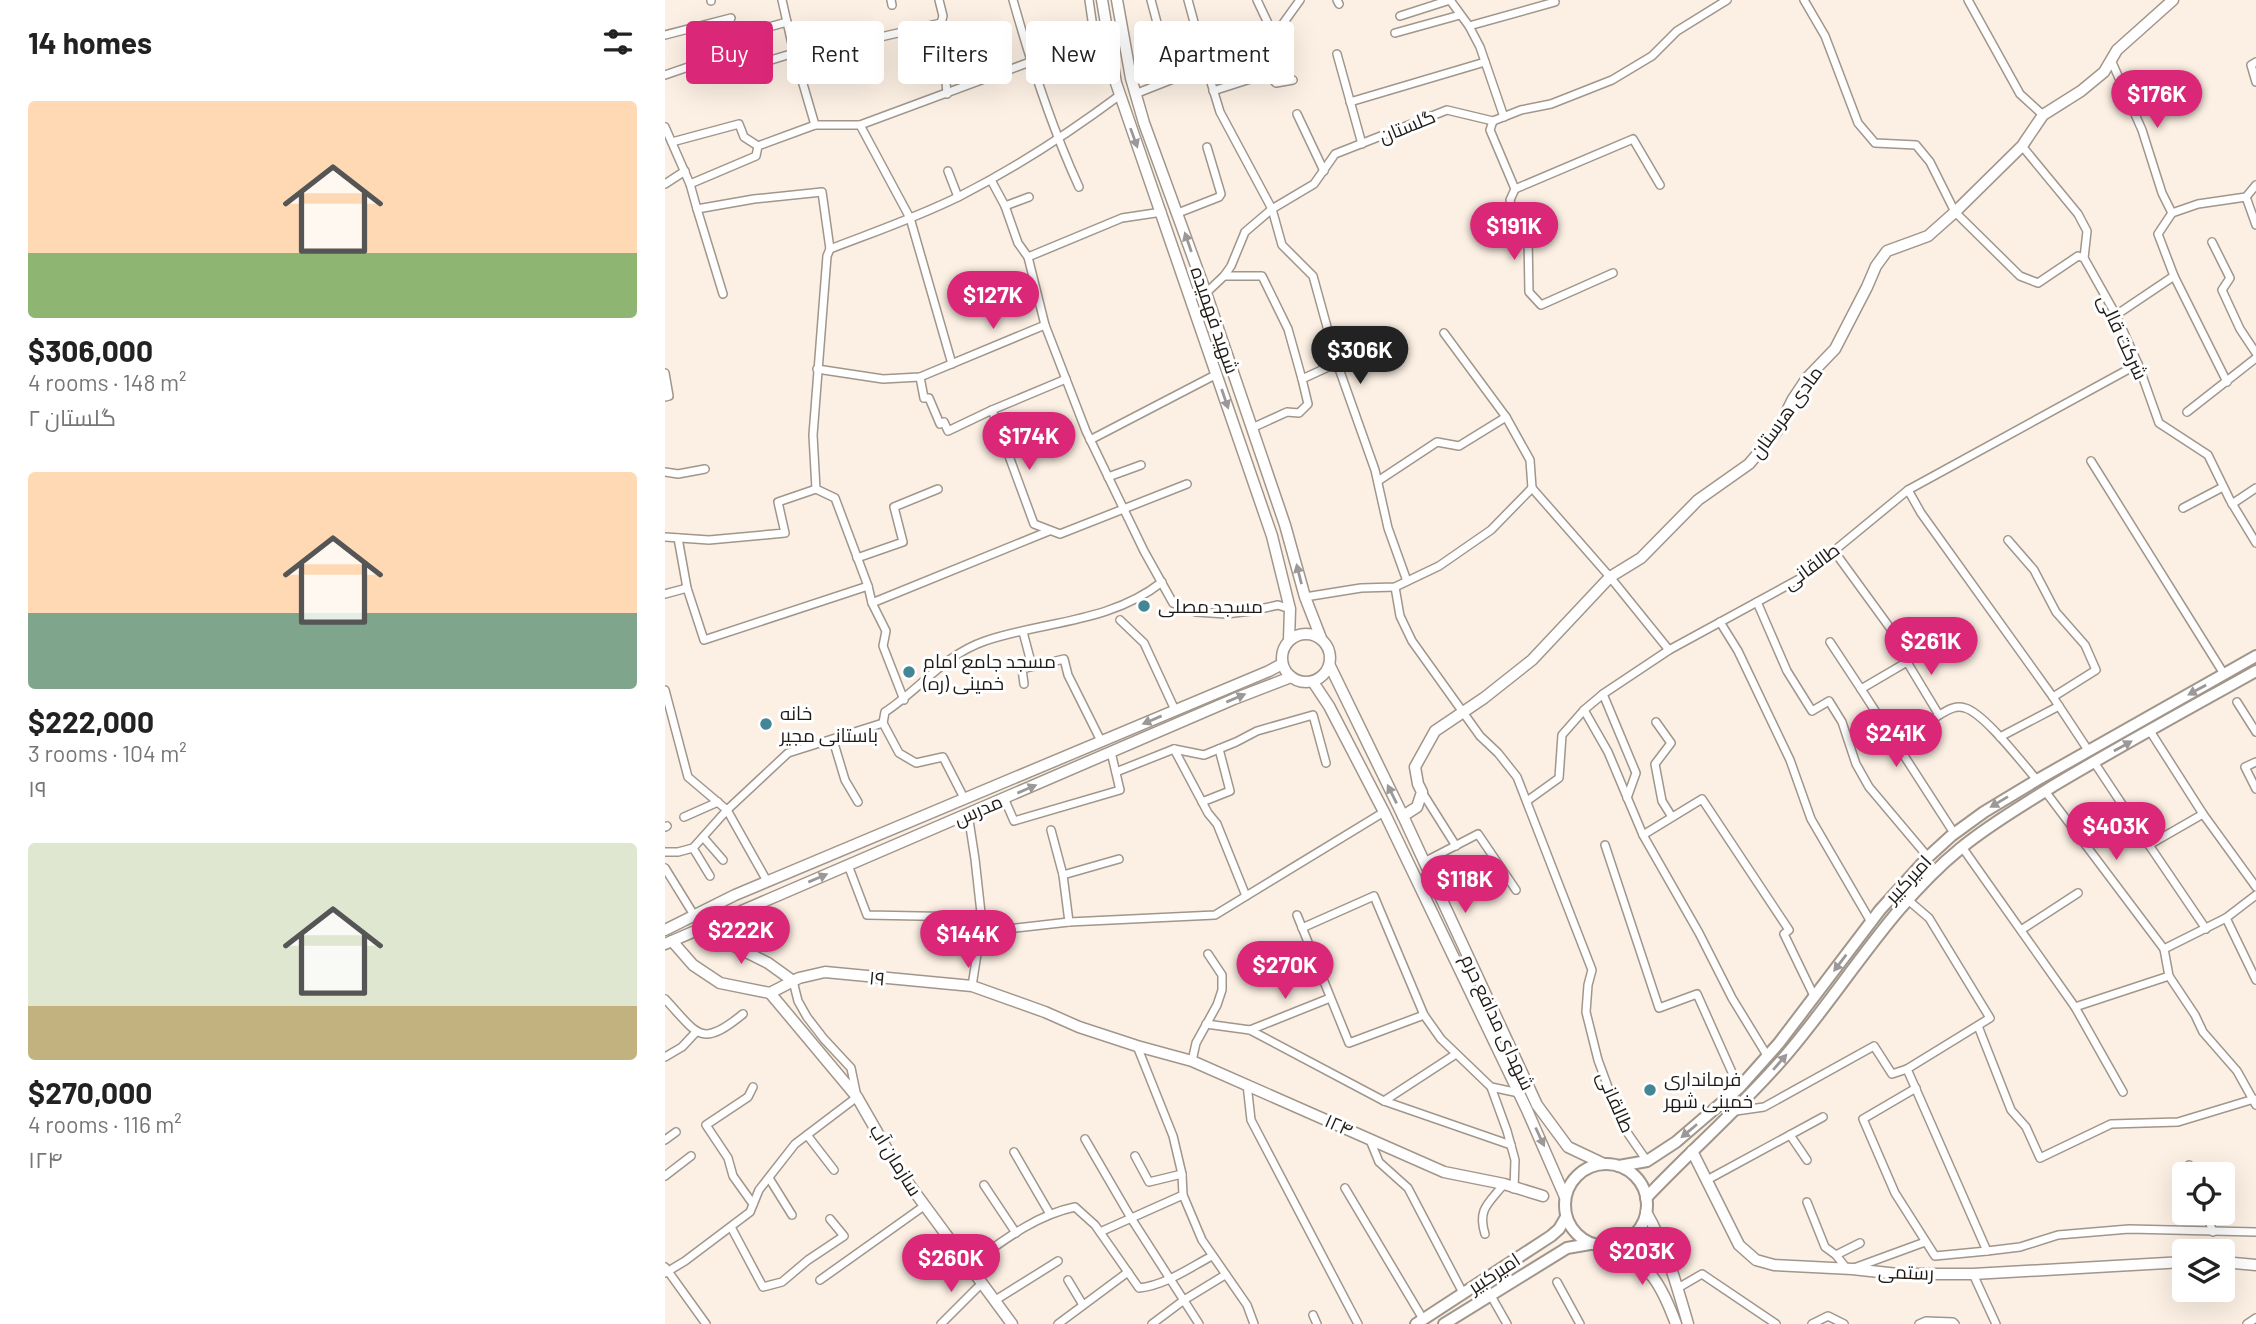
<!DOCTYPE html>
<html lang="en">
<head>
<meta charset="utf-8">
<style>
  :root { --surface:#fff; --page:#f6f6f6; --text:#222; --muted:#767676; --accent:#db2777 }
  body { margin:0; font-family:Barlow,Cairo,sans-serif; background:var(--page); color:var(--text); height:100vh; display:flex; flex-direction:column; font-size:26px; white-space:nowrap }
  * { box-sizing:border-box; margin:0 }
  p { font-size:23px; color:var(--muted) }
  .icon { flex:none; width:38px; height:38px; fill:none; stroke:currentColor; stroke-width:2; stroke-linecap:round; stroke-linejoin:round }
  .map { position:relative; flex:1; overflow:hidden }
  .side { display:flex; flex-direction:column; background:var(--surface); width:665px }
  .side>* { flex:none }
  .banner { position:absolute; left:21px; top:21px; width:665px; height:63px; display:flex; gap:14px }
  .tools { position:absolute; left:1507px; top:1162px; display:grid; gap:14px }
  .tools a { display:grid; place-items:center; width:63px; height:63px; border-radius:7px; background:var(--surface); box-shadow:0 7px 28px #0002; font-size:35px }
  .price { position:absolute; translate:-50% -60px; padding:0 16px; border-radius:24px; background:var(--accent); color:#fff; font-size:23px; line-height:46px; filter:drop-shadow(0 2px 4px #0008) }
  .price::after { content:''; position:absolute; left:50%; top:42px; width:21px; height:16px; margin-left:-10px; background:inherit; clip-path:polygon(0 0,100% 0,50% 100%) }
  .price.selected { background:#222; color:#fff }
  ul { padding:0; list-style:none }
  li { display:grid; align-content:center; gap:14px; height:371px; padding:0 28px }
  li span { display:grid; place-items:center; height:217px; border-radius:7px; color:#555 }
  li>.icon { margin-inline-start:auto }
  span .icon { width:126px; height:126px; fill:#fffc; stroke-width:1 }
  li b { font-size:30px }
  h2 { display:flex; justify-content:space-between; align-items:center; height:84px; padding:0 28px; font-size:30px }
  .tag { padding:0 24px; border-radius:7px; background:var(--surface); box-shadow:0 7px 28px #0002; font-size:24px; line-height:63px }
  .tag.selected { background:var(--accent); color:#fff }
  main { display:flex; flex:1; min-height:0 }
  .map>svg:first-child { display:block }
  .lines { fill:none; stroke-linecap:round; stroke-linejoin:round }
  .street-casing { stroke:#a1968b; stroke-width:10 }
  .secondary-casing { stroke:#a1968b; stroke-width:13 }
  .primary-casing { stroke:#a1968b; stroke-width:14 }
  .street { stroke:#fff; stroke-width:7 }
  .secondary { stroke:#fff; stroke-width:10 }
  .primary { stroke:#fff; stroke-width:10 }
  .oneway { fill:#9b9897 }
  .poi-dot { fill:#438696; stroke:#fff; stroke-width:2.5 }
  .labels { text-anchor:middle; stroke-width:6; stroke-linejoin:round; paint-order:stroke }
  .street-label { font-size:19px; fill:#201b17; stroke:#fff }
  .poi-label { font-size:19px; fill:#201b17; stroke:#fff; text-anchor:start }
</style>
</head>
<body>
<main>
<section class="side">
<h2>14 homes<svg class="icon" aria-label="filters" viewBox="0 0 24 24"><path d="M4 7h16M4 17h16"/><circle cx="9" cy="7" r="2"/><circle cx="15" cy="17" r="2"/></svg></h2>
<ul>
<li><span style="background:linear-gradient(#ffd9b3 70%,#8fb573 0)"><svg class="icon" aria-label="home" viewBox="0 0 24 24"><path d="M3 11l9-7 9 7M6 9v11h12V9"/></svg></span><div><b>$306,000</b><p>4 rooms · 148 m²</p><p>گلستان ۲</p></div></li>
<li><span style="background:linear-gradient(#ffd9b3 65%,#7fa58c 0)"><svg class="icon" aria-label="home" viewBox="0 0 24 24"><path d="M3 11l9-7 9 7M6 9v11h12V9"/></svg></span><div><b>$222,000</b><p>3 rooms · 104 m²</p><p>۱۹</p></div></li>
<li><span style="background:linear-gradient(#dfe7d0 75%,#c2b280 0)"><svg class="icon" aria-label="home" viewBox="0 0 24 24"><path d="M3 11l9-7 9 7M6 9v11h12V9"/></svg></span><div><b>$270,000</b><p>4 rooms · 116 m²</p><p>۱۲۴</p></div></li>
</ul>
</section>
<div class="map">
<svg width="1591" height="1324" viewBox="0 0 1591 1324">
  <rect width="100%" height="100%" fill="#fcf0e4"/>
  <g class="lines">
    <g class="street-casing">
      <g id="street">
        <polyline points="46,0 46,1"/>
        <polyline points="117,0 129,53 150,125 195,125 245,218 287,364"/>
        <polyline points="226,0 227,5"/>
        <polyline points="274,0 278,16 276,23 282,94"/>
        <path d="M348,0C366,64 386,126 414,187"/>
        <polyline points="424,0 430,41"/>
        <polyline points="486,0 495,34 504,36 531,30"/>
        <polyline points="523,0 541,66"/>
        <polyline points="592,0 609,36"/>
        <polyline points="672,0 674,4"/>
        <polyline points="1139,0 1160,36 1193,123 1210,143 1251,145 1265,162 1290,212 1355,276 1373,283 1413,256 1419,258 1451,315 1473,364 1494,423 1543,455 1565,500 1591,543"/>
        <polyline points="1303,0 1355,94 1378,115"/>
        <polyline points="735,16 785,0 804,26 815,47 839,117"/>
        <polyline points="804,26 890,2"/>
        <polyline points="730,33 795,15"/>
        <polyline points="0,35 66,18"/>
        <polyline points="207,39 276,23"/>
        <polyline points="56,40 122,22"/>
        <polyline points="672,54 697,144"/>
        <polyline points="279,56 305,51 304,37"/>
        <polyline points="1446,60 1477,130 1497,193 1507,213"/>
        <polyline points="1591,62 1586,65 1591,82"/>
        <polyline points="60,74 129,53 135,42 174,31"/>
        <polyline points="602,74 611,83 628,80"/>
        <polyline points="0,75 29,65"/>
        <polyline points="548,91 604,73 609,36 635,0"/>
        <polyline points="470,94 541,66 555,112 607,209 617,245 648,276 672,363 710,470 723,528 742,581"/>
        <polyline points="685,102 820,62"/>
        <polyline points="632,114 659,171"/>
        <polyline points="828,121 825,130 850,189 845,200 850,221 863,237 864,292 876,305 948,273"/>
        <polyline points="195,125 365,62 443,37"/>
        <polyline points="0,127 25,184 32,209 89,199 157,192 165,249"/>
        <polyline points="7,142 74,124 79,137 93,146"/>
        <polyline points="1357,146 1413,214 1422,231 1419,258"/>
        <polyline points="283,171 293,197"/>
        <polyline points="326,180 340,206 353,243 363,257 380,325 421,431 479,551 508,603 531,612 561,614 586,611 613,605 625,609"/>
        <polyline points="0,184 20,171"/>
        <polyline points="25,184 91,156 93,146 150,125"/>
        <polyline points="850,189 968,139 995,185"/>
        <polyline points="1581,197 1591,225"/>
        <polyline points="340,206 364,197"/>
        <polyline points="32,209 58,294"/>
        <polyline points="513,213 554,197 556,194 542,147"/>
        <polyline points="1547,242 1565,278 1557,290 1575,329 1591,353"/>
        <polyline points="363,257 457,218 497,212"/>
        <polyline points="559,276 597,276 623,329 637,379"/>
        <polyline points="1509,276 1493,234 1507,213 1533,204 1581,197 1591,185"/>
        <polyline points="541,293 559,276 566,266 580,232 607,209 649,184 670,154 782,110 828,121 856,110 886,104 947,80 987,56 1012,31 1062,0"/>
        <polyline points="1451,315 1509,276 1562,382"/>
        <polyline points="779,333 841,417 865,460 867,488"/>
        <polyline points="152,369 218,379 255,377 380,325"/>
        <polyline points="0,373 4,396 0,397"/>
        <polyline points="255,377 259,398 264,398 275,424 279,422 283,431 327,410"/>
        <polyline points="401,379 327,410 369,524 395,534 522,484"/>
        <polyline points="1522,412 1591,358"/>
        <polyline points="587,428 622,412 634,413 643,404 637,379 672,363"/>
        <polyline points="425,440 552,374"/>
        <polyline points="1426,461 1559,674"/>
        <polyline points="0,472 13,474 40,469"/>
        <polyline points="443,477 476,465"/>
        <polyline points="713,481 772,442 794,446 841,417"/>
        <polyline points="867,488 945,577 1004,650"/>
        <polyline points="1243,490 1256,513 1388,697 1423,750"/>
        <polyline points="1567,504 1591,488"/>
        <polyline points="1518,508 1558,487"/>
        <polyline points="0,537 44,540 120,533 113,502 151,489"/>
        <polyline points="13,538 22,588"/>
        <polyline points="1343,540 1369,570 1391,612 1420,645 1431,670 1388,697"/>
        <path d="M1169,551L1228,632L1242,662L1274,715C1283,710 1290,705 1300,708C1319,713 1358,764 1372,780"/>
        <polyline points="192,558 238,542 229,507 273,489"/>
        <polyline points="730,587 735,616 747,641 815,736 833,753 852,777 927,970 923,985 921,1012 933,1060 957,1125 982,1161"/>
        <polyline points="0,594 22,588 39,640 203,586"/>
        <polyline points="640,597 696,588 730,587 774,566 826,530 867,488"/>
        <polyline points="1092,602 1122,671 1147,711 1164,701 1177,722 1191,764 1204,787 1263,857"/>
        <polyline points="207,603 384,531"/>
        <polyline points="455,620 479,643 510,710"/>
        <polyline points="1055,622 1073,651 1125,760 1146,819 1206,922"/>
        <polyline points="358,632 367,666"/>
        <polyline points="1165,642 1196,689 1242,662"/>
        <polyline points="359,684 357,669 399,659 403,675 436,741"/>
        <polyline points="1196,689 1289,833"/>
        <polyline points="0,690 23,777 62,810 102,881"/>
        <polyline points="938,694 971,773 962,798"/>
        <path d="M239,700L218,646L221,631L207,603L203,586L170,498L151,489L148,435L162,256L165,249C209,232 253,217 295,196C352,167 404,133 455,95"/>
        <polyline points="1572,702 1591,732"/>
        <polyline points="919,710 943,752 978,835 1034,933 1067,998 1103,1057"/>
        <polyline points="991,722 1006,743 990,764 997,801 1007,817"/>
        <path d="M218,723L220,712C255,689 279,655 320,641C379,621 445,623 497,582"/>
        <polyline points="218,723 234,753 251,763 278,757 299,798"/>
        <polyline points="1485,731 1538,814 1591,887"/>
        <polyline points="1335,737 1394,706"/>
        <polyline points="168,740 180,780 193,802"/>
        <polyline points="1233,746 1274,715"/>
        <polyline points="509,749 543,813 552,824 581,896"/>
        <polyline points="1429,762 1484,845"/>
        <polyline points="1591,762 1580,767 1591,789"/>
        <polyline points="451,772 509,749 539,755 571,742 592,731 648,715 661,763"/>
        <polyline points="1380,791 1499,949"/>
        <polyline points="757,792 791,846"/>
        <polyline points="339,798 349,821 455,790 446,752"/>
        <polyline points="862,801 894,778 897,735 919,710 938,694 1004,650 1136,578 1243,490 1473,364"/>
        <polyline points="537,802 565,791 554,749"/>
        <polyline points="303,814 310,859 317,922 307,986"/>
        <polyline points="1538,814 1484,845 1541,929"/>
        <polyline points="19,817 53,802"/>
        <polyline points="0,827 2,826"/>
        <polyline points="386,830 398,875 404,922"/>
        <polyline points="978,835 1037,799 1124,930 1119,934 1149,996"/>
        <polyline points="38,837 58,860"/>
        <polyline points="940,845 994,1008 1032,994 1074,1088"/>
        <polyline points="1297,847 1410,1007 1504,976"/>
        <polyline points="28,848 45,876"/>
        <polyline points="0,852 13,852 28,848 62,810 123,753 218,723"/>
        <polyline points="759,862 813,834 851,890"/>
        <polyline points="183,865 202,915 305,917 334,930 404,922 550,915 719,812"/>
        <polyline points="0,868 29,915"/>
        <polyline points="398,875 454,859"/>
        <polyline points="1591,895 1561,918 1499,949 1504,976 1530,1015 1538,1032 1572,1071 1591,1105"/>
        <polyline points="1243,900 1264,918 1325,1018 1242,1069 1322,1251 1355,1247 1393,1235 1464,1229 1591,1232"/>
        <polyline points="632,915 684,1043 759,1015"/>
        <polyline points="1561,918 1591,980"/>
        <polyline points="637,928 709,896 759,1015 776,1039 826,1087 854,1093"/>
        <polyline points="1356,930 1413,893"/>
        <path d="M0,999C33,1034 35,1049 78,1014"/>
        <polyline points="1410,1007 1458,1092"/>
        <polyline points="541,1024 585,1030 719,1101 846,1145"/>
        <polyline points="1313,1026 1346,1110 1361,1127 1375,1158 1446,1124 1513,1122 1589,1099"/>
        <polyline points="585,1030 665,998"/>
        <polyline points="472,1046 508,1136 517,1174 518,1195 537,1240 582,1305 589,1324"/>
        <polyline points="0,1057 17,1047 31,1032"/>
        <polyline points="527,1061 531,1043 552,1005 557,990 557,975 543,954"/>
        <polyline points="582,1084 586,1120 693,1324"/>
        <polyline points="88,1087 83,1097 41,1125 63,1158 68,1176 88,1204"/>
        <polyline points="826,1087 842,1131 850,1160 849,1189"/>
        <polyline points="1251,1088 1198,1119 1230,1193 1270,1256 1322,1251"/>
        <polyline points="719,1101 791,1054"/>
        <polyline points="1071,1111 1099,1107 1209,1046 1227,1074 1242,1069"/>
        <polyline points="142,1135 169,1170"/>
        <polyline points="1125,1135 1142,1160"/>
        <polyline points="420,1139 466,1218 534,1324"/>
        <polyline points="0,1140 11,1132"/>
        <polyline points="705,1140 714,1162 743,1188 798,1293"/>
        <polyline points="349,1152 385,1214"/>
        <polyline points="470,1156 484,1182 517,1174"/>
        <polyline points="1524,1165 1527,1174"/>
        <polyline points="0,1176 26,1156"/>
        <polyline points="104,1178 127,1215"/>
        <polyline points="1042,1180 1158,1117"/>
        <polyline points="319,1185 351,1233"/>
        <polyline points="680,1188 758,1319"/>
        <polyline points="1142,1202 1160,1247 1171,1255"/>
        <polyline points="1541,1213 1548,1232"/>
        <polyline points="66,1227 98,1287 117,1282 143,1260 179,1236 165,1219"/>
        <polyline points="435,1232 518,1195"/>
        <path d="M820,1234C812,1209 824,1203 839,1184"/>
        <path d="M303,1266C335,1243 370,1215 410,1207L430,1225L474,1288C501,1285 524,1268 547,1256"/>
        <polyline points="0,1267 41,1324"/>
        <polyline points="1189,1268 1260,1242"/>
        <polyline points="1182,1269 1171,1255 1195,1243"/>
        <polyline points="0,1273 20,1261 85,1212 94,1190 130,1144 192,1097 186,1068 159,1039 142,1017 133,1001 128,981"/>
        <polyline points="1308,1274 1331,1324"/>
        <polyline points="155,1280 259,1206"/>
        <polyline points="403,1280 418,1305"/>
        <polyline points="892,1282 915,1324"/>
        <polyline points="1013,1288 1037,1274 1111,1324"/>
        <polyline points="825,1294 842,1324"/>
        <polyline points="329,1301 393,1261"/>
        <polyline points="648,1315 652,1324"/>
        <polyline points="276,1324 316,1284"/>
        <polyline points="393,1324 463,1272"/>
        <polyline points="487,1324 519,1300 560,1275"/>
        <polyline points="1147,1324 1163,1316 1179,1324"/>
        <polyline points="1254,1324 1261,1321 1288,1322 1290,1324"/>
        <polyline points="1582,1324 1591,1318"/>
      </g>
    </g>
    <g class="secondary-casing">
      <g id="secondary">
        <polyline points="437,0 451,83 607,536 625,609 624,640"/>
        <polyline points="452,0 466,78 479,123 541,293 620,525 640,597 656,638"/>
        <circle cx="641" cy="658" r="24"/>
        <polyline points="665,666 738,816 872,1105 903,1147 939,1164"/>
        <polyline points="648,682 664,706 719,812 862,1110 900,1197"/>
        <polyline points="738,816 752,807 757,792 753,784 750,767 770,731 819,698 867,660 945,577 976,558 1033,500 1084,464 1112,431 1128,399 1142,378 1170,349 1202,287 1211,266 1222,251 1263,236 1290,212 1357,146 1378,115 1416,91 1439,72 1452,50 1508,0"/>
        <polyline points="45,924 67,945 103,963 128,981"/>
        <polyline points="0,930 70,895 604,671 617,664"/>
        <polyline points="7,941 28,965 55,983 105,993"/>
        <polyline points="0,944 569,699 626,677"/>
        <polyline points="105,993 134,978 160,972 307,986 380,1012 414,1027 472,1046 527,1061 779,1172 839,1184 878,1196"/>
        <polyline points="105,993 192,1097 235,1172 347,1324"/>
        <polyline points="1027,1151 1074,1245 1091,1260 1109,1265 1187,1269 1233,1274 1308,1274 1519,1262"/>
        <path d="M981,1212C1001,1246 1012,1286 1023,1324"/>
        <path d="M947,1247C985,1263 997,1286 1011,1324"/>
        <polyline points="1558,1262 1591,1265"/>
      </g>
    </g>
    <g class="primary-casing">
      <g id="primary">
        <circle cx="941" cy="1205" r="41"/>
        <polyline points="954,1166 982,1161 1011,1142 1074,1088 1114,1043 1215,910 1263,857 1286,836 1319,812 1372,780 1591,656"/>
        <path d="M981,1198C1027,1149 1078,1106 1122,1054C1180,986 1226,905 1296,848C1325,824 1357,806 1388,786C1455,746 1523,709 1591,671"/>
        <polyline points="751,1324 886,1236 894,1229 901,1217"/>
        <polyline points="779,1324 902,1248 925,1244"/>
      </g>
    </g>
    <use href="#street" class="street"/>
    <use href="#secondary" class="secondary"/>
    <use href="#primary" class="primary"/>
  </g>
  <defs><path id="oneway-solid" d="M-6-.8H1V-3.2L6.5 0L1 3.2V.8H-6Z" transform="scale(1.75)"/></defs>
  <g class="oneway">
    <use href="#oneway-solid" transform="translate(469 138) rotate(70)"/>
    <use href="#oneway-solid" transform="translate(523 242) rotate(-109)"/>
    <use href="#oneway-solid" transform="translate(560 399) rotate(71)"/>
    <use href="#oneway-solid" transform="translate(634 574) rotate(-104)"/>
    <use href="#oneway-solid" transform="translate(1532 690) rotate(151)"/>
    <use href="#oneway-solid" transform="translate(571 698) rotate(-23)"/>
    <use href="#oneway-solid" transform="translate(487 720) rotate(157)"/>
    <use href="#oneway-solid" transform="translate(1458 746) rotate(-29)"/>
    <use href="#oneway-solid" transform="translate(362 789) rotate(-23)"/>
    <use href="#oneway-solid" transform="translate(727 794) rotate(-116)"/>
    <use href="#oneway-solid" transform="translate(1334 802) rotate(149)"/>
    <use href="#oneway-solid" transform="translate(153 878) rotate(-23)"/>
    <use href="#oneway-solid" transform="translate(1175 963) rotate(127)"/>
    <use href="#oneway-solid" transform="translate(1115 1062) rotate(-49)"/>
    <use href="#oneway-solid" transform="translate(1024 1131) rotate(140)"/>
    <use href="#oneway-solid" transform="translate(875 1137) rotate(65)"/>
  </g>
  <g class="poi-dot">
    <circle cx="479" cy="606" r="7"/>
    <circle cx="244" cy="672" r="7"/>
    <circle cx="101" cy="724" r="7"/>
    <circle cx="985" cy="1090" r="7"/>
  </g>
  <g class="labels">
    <g class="street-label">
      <text transform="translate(742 126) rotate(-22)" y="7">گلستان</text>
      <text transform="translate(550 320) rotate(71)" y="7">شهید فهمیده</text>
      <text transform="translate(1458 337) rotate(65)" y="7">شرکت قالی</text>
      <text transform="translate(1121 412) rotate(-54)" y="7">مادی هرستان</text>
      <text transform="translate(1146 566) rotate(-36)" y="7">طالقانی</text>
      <text transform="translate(313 810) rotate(-23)" y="7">مدرس</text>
      <text transform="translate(1243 879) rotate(-47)" y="7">امیرکبیر</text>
      <text transform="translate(212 978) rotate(5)" y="7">۱۹</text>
      <text transform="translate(833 1022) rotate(65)" y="7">شهدای مدافع حرم</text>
      <text transform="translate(951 1102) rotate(66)" y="7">طالقانی</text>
      <text transform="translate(674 1125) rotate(24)" y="7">۱۲۴</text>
      <text transform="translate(231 1160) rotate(58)" y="7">سازمان آب</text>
      <text transform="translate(1241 1272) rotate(2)" y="7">رستمی</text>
      <text transform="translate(829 1273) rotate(-33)" y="7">امیرکبیر</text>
    </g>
    <g class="poi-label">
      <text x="493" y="613">مسجد مصلی</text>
      <text x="258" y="668">مسجد جامع امام<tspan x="258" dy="22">خمینی (ره)</tspan></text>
      <text x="115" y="720">خانه<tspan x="115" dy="22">باستانی مجیر</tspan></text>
      <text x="999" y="1086">فرمانداری<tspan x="999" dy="22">خمینی شهر</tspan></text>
    </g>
  </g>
</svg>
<div class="tools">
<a><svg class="icon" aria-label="locate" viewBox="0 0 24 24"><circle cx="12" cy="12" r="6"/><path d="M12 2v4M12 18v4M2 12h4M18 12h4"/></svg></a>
<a><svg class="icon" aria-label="layers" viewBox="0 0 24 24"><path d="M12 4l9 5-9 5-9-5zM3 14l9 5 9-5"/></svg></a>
</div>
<b class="price" style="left:1492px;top:130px">$176K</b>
<b class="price" style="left:849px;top:262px">$191K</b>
<b class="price" style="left:328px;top:331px">$127K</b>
<b class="price selected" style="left:695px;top:386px">$306K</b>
<b class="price" style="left:364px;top:472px">$174K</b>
<b class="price" style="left:1266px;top:677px">$261K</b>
<b class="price" style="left:1231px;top:769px">$241K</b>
<b class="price" style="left:1451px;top:862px">$403K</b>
<b class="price" style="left:800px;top:915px">$118K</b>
<b class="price" style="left:76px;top:966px">$222K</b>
<b class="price" style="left:303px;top:970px">$144K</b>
<b class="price" style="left:620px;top:1001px">$270K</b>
<b class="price" style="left:977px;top:1287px">$203K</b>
<b class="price" style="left:286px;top:1294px">$260K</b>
<div class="banner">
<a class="tag selected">Buy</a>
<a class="tag">Rent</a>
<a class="tag">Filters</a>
<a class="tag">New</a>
<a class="tag">Apartment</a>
</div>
</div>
</main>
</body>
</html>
